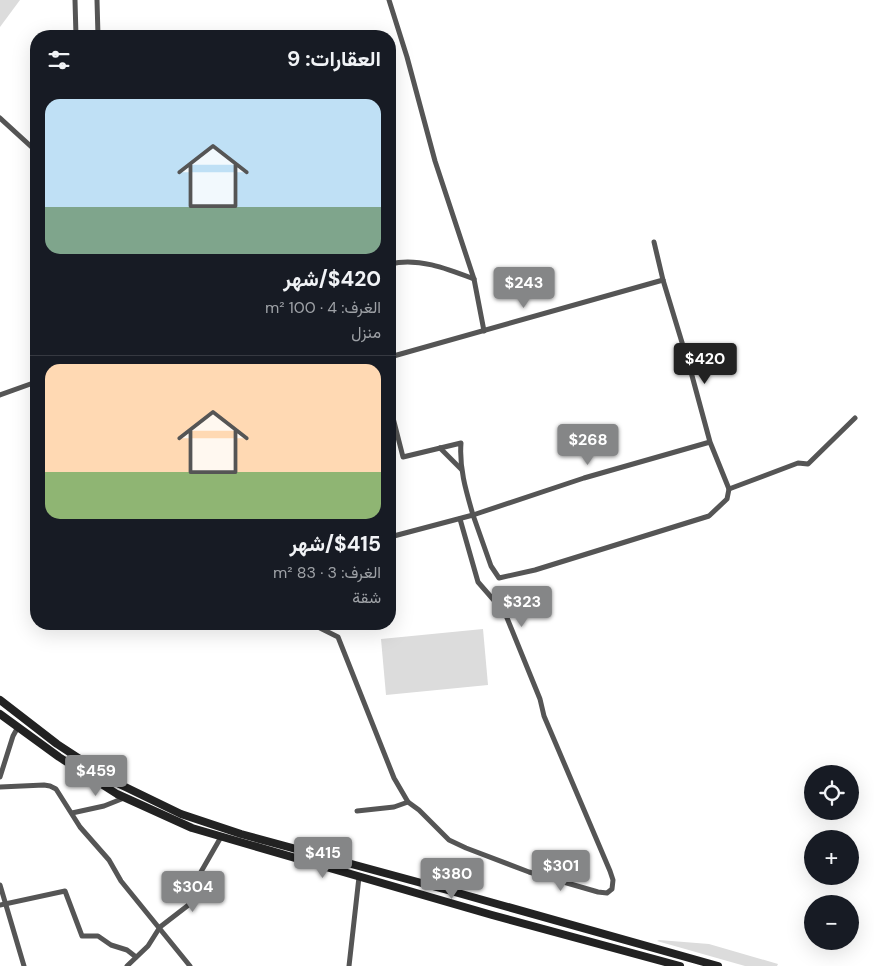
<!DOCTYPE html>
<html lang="ar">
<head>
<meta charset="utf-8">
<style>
  :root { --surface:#171b24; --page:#20242c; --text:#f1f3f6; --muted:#9ea1a6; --line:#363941; --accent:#858687 }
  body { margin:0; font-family:"DM Sans",Vazirmatn,sans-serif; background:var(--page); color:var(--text); direction:rtl; height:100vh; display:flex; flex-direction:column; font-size:19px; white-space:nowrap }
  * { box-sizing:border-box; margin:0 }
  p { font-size:16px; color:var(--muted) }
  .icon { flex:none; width:28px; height:28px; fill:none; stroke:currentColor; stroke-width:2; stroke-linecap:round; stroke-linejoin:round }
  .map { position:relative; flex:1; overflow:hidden; direction:ltr }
  .side { position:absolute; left:30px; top:30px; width:366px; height:600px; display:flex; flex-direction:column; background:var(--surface); border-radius:20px; box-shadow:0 5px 20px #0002; direction:rtl }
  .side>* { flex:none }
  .controls { position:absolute; left:804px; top:765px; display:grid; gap:10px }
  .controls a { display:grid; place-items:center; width:55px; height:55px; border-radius:50%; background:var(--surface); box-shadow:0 5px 20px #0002; font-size:25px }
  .price { position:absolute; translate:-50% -42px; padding:0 11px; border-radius:5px; background:var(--accent); color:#fff; font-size:16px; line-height:32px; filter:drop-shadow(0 1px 2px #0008) }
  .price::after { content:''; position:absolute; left:50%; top:30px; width:15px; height:11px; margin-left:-8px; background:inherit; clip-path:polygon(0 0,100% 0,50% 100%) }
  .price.current { background:#222; color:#fff }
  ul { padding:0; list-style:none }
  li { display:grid; align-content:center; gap:10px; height:265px; padding:0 15px }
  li+li { border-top:1px solid var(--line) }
  li span { display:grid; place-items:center; height:155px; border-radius:15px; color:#555 }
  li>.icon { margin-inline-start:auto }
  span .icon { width:90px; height:90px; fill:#fffc; stroke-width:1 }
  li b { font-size:21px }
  h2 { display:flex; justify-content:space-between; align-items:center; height:60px; padding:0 15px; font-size:21px }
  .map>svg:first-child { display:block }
  .green { fill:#dcdcdc }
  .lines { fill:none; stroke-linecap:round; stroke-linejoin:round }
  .street { stroke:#555; stroke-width:5 }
  .secondary { stroke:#222; stroke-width:8 }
</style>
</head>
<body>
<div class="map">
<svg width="874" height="966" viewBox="0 0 874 966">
  <rect width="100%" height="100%" fill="#fff"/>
  <g class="green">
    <polygon points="0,0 20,0 0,27"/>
    <polygon points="483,629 488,685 386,695 381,639"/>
    <polygon points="659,940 709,944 778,964 777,966 745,966 657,941"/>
  </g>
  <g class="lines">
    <g class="street">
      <polyline points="75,0 76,36"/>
      <polyline points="97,0 98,36"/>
      <polyline points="389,0 407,57 435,161 474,279 484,331"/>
      <polyline points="0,118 36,151"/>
      <polyline points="654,242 663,280 691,372 710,442 729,489 727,499 709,516 535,570 499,578 491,566 473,515 584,478 710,442"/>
      <path d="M390,264C418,257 448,269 474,279"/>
      <polyline points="390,357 663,280"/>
      <polyline points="0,395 36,382"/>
      <path d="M390,406L403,457L461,443C459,468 466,491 473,515L390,537"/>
      <polyline points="440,448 461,469"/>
      <polyline points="729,489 798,463 808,464 855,418"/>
      <polyline points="317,624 318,627 338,637 394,778 408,802"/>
      <polyline points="0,777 13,736 18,727"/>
      <polyline points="0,787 44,785 50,786 56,789 80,827 109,860 121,881 190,966"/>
      <polyline points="357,811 394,807 408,802 419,810 449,840 466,848 529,872 598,892 607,893 612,889 613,880 610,871 544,716 540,699 505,613 478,582 460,519"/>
      <polyline points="72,813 104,806 124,798"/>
      <polyline points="0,885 24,966"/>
      <polyline points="0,905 65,891 82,936 98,936 111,945 127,950 136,957"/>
      <polyline points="127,966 148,946 160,927 195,900 198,877 221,837"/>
      <polyline points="349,966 359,877"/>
    </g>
    <g class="secondary">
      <polyline points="0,700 57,744 115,782 181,814 241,834 451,891 718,966"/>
      <polyline points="0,714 59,757 117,794 192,828 492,915 680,966"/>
    </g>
  </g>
</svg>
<div class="controls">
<a><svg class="icon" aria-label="locate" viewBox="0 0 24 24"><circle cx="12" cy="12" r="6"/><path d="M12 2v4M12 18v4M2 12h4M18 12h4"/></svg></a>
<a>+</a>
<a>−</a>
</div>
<b class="price" style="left:524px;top:309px">$243</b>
<b class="price current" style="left:705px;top:385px">$420</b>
<b class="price" style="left:588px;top:466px">$268</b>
<b class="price" style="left:522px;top:628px">$323</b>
<b class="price" style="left:96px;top:797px">$459</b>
<b class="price" style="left:323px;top:879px">$415</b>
<b class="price" style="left:561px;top:892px">$301</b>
<b class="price" style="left:452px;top:900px">$380</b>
<b class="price" style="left:193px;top:913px">$304</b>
<section class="side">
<h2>العقارات: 9<svg class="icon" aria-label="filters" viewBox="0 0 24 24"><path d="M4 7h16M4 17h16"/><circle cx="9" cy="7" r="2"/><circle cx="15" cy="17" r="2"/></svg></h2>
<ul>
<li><span style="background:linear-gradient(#bfe0f5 70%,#7fa58c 0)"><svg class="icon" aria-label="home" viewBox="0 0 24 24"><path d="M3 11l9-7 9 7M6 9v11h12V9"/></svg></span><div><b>$420/شهر</b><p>الغرف: 4 · 100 m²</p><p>منزل</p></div></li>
<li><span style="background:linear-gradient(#ffd9b3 70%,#8fb573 0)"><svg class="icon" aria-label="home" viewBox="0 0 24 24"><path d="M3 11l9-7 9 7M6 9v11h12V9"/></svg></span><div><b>$415/شهر</b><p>الغرف: 3 · 83 m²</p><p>شقة</p></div></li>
</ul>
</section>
</div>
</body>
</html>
